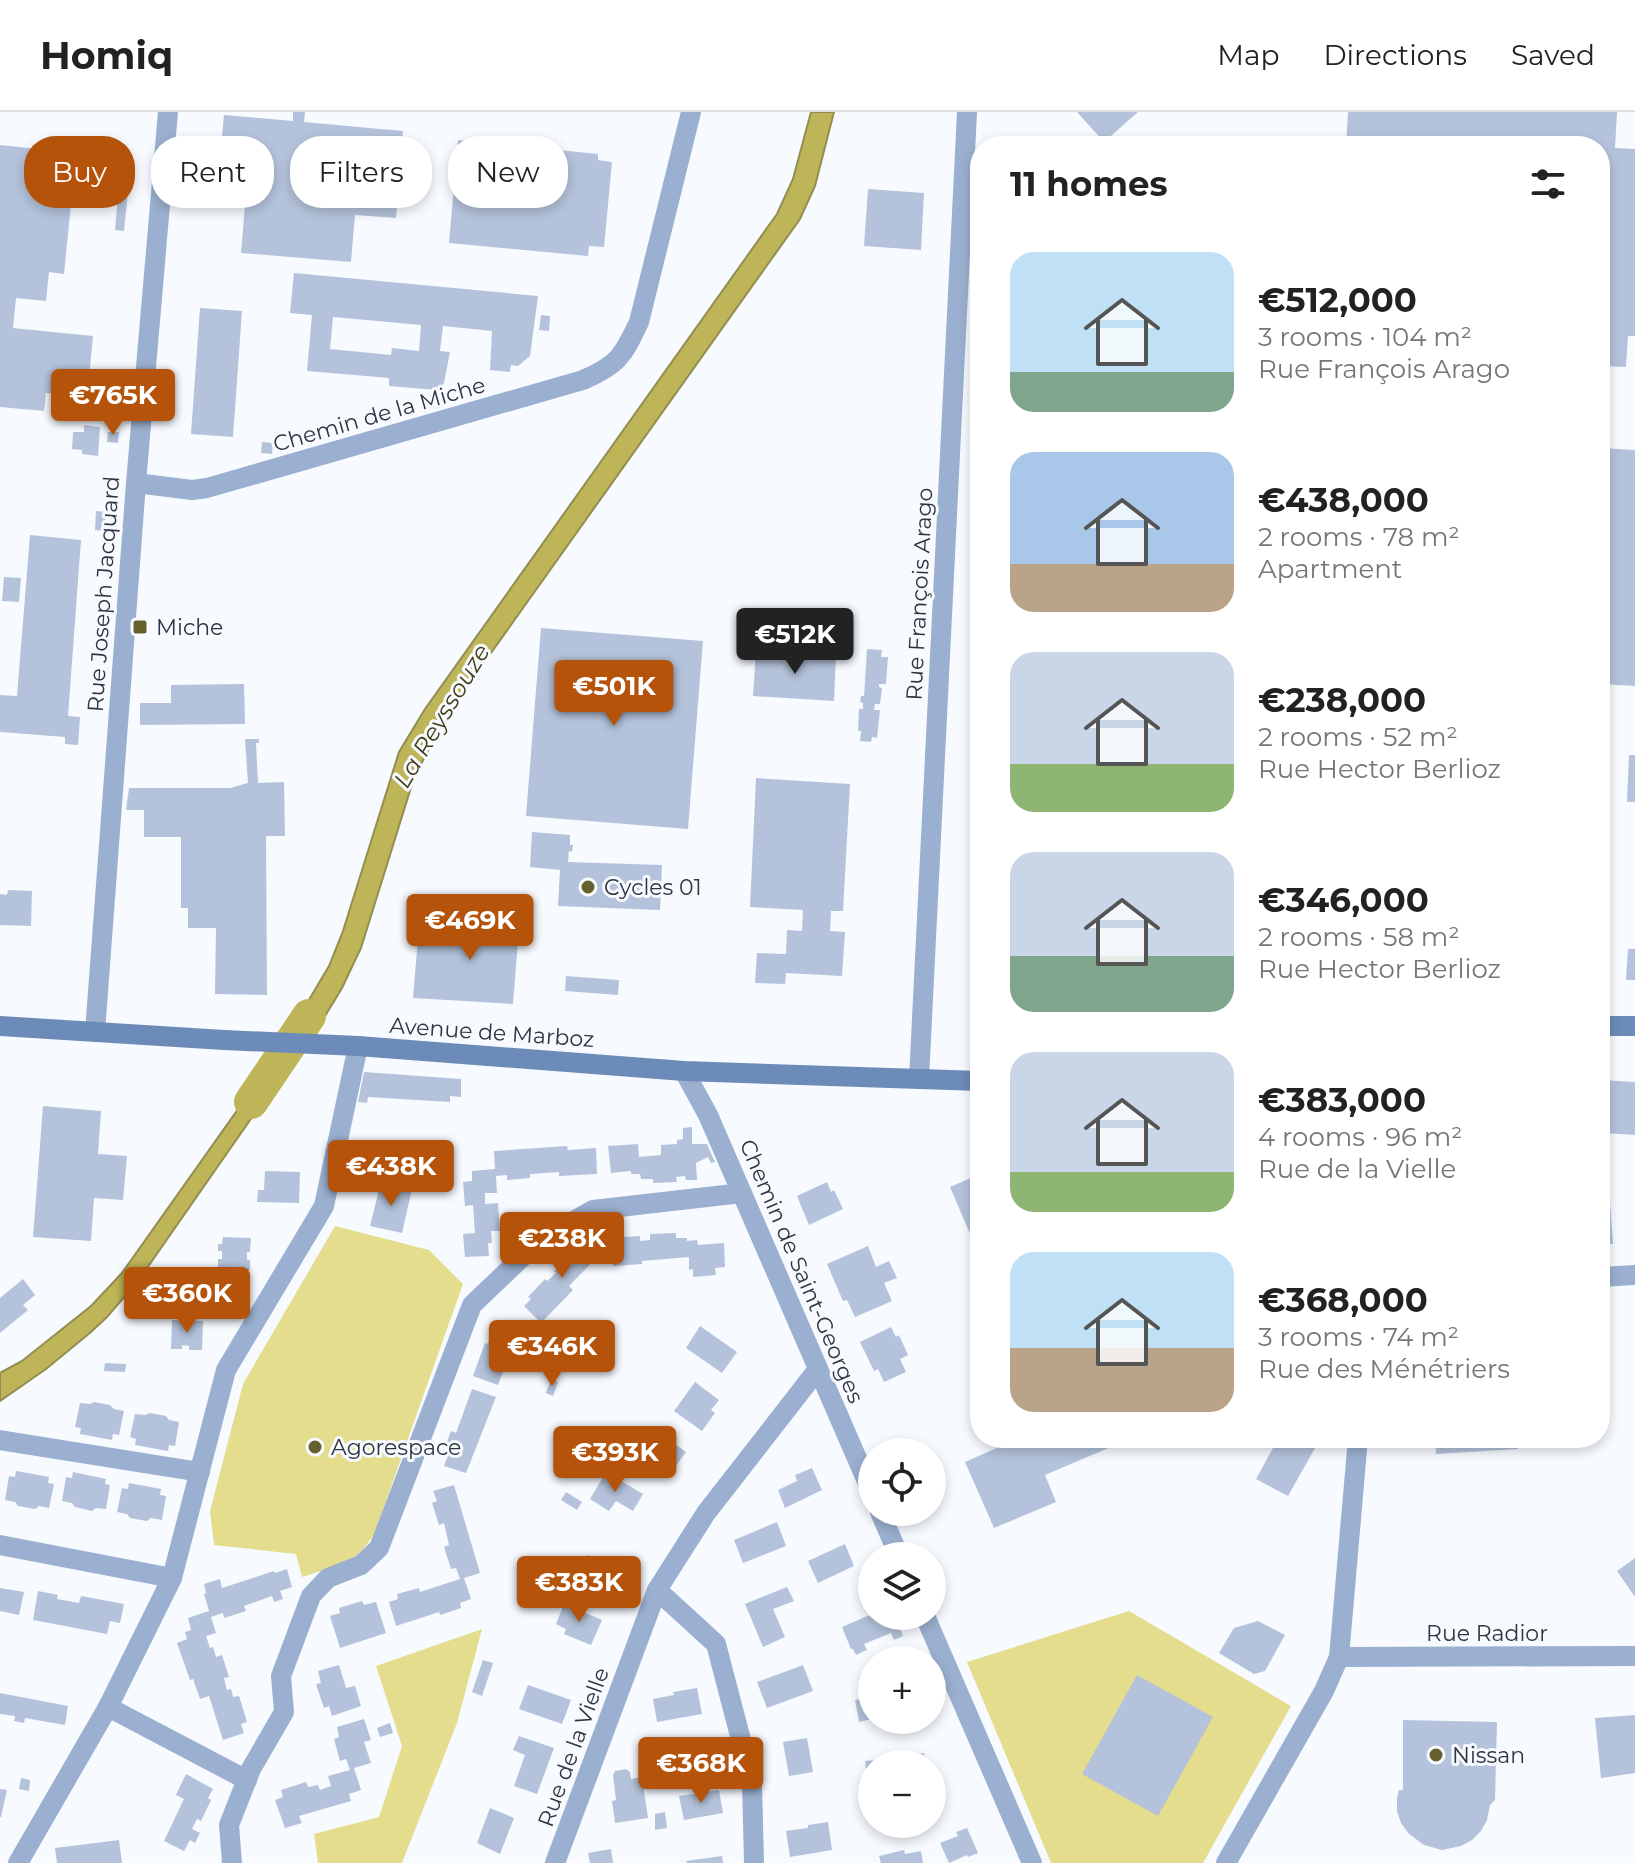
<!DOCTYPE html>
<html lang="en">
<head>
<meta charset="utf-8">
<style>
  :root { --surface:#fff; --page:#f6f6f6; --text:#222; --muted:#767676; --line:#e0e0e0; --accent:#b45309 }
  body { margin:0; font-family:Montserrat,sans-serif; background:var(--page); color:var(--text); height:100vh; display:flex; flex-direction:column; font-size:30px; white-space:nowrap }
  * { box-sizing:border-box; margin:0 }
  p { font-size:26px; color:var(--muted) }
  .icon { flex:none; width:44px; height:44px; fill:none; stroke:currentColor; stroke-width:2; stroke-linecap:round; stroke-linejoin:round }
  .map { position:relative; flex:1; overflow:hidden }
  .side { position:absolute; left:970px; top:24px; width:640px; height:1312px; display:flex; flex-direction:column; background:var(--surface); border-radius:32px; box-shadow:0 4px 12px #0003 }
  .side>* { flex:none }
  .guide { position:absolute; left:24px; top:24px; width:760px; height:72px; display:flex; gap:16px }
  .fabs { position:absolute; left:858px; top:1326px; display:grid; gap:16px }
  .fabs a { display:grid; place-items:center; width:88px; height:88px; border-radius:50%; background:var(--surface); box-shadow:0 4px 12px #0003; font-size:40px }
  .price { position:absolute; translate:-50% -68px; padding:0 18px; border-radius:8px; background:var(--accent); color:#fff; font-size:26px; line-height:52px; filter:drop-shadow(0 2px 4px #0008) }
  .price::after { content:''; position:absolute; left:50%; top:48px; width:24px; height:18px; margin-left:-12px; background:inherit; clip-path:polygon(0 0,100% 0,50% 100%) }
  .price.selected { background:#222; color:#fff }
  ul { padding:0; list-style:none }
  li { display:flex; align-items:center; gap:24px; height:200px; padding:0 40px }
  li span { display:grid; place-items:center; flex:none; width:224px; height:160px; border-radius:24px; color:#555 }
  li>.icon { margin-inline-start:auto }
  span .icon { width:96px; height:96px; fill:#fffc; stroke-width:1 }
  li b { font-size:34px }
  h2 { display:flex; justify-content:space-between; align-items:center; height:96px; padding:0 40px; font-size:34px }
  .chip { padding:0 28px; border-radius:32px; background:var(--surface); box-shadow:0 4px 12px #0003; font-size:28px; line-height:72px }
  .chip.selected { background:var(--accent); color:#fff }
  header { display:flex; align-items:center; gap:48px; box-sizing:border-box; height:112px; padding:0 40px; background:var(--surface); border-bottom:2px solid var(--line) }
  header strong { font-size:38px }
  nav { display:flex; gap:44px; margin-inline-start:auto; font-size:28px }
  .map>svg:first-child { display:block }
  .green { fill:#e5dd8e }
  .water { fill:#beb458; stroke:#938e50; stroke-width:2 }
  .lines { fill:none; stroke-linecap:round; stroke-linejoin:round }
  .river { stroke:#beb458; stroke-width:34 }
  .building { fill:#b4c3db; fill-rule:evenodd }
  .minor { stroke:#9bb0d0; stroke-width:20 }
  .tertiary { stroke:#9bb0d0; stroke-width:20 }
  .secondary { stroke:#6d8bb9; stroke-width:20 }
  .poi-dot { fill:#65602c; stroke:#f7faff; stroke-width:3 }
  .labels { text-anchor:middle; stroke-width:6; stroke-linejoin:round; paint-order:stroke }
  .street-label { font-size:22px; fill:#2f353f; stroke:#f7faff }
  .poi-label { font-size:22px; fill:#2f353f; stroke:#f7faff; text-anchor:start }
  .water-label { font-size:24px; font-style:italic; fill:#423e16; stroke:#f7faff }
</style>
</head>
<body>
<header>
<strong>Homiq</strong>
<nav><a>Map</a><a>Directions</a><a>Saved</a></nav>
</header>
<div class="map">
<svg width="1635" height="1751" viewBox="0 0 1635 1751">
  <rect width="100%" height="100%" fill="#f7faff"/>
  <g class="green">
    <path d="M335,1114L429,1138L463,1172L375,1420C356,1454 337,1453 302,1465L296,1442L214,1433L210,1399L243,1272Z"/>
    <polygon points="1129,1499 1291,1594 1203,1751 1051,1751 967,1550"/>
    <polygon points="482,1517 457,1611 402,1751 318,1751 314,1722 379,1705 402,1634 376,1554"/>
  </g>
  <g class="water">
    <polygon points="811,0 834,0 815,74 800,107 444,607 414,666 361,836 342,876 313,924 287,925 329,854 343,819 399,640 425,597 777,102 793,67"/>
    <polygon points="270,952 289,952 138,1169 107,1205 91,1220 46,1257 0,1289 0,1261 22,1249 91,1194 122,1161"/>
  </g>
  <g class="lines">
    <polyline class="river" points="251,990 309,904"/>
  </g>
  <g class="building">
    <polygon points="293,0 305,0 304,10 403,19 396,106 355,103 351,150 241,141 245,93 216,91 224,3 293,9"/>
    <polygon points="1077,0 1138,0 1104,30"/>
    <polygon points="1348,0 1617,0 1615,36 1635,37 1635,224 1628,224 1626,255 1600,254 1600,34 1346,34"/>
    <polygon points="458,28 598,42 598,48 612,50 604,135 589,134 588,144 449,131"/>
    <polygon points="0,33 76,41 64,162 49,160 46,189 16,186 13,216 93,224 87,285 46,281 44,299 0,295"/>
    <polygon points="120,60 130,61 124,119 115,118"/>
    <polygon points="868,77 924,81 921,138 864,134"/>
    <path d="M294,161L538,184L530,244L518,254L511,253L510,260L490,258L492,219L443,214L440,239L450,240L444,271L437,278L389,274V266L307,259L312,203L290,201ZM333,205L421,213L419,239L392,236L391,243L330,237Z"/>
    <polygon points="200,196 242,199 233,325 191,322"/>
    <polygon points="541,203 550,204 549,219 539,218"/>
    <polygon points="84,313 100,315 98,344 82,342 82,338 72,337 73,320 84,320"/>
    <polygon points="108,320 119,320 118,331 107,330"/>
    <polygon points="262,330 273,331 272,342 261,341"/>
    <polygon points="1600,336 1635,338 1635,574 1600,572"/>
    <polygon points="96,399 106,400 105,409 112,409 111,420 95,418"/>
    <polygon points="30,423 81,428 68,604 80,605 78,633 65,632 65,625 0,620 0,583 17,584"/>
    <polygon points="4,465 21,466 19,490 2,489"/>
    <polygon points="541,516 703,529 688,717 526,704"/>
    <polygon points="867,537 882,538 881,545 888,545 886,572 879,572 879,575 882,576 880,592 875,592 874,598 880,598 877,626 872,625 871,630 860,629 861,619 858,619 859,597 863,597 863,591 860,590 861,584 864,584"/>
    <polygon points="756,538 836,543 834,589 753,584"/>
    <polygon points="244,572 245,612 140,613 140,591 171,591 171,573"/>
    <polygon points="245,627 259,627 259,631 256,631 258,671 284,670 285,724 266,724 267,883 215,882 216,816 188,816 188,796 181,796 181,725 144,725 144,698 126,698 129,676 230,676 248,671"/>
    <polygon points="1629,643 1635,643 1635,690 1627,690"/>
    <polygon points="756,666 850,672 843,799 831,799 830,819 845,820 842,864 786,861 785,872 755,871 757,841 786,842 787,818 802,819 803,798 750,795"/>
    <polygon points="532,720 570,723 570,733 573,733 572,740 569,739 568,750 662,753 660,798 558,794 560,758 530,755"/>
    <polygon points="8,778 32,779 31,814 0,813 0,782 7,783"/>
    <polygon points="977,782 980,782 980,904 970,892"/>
    <polygon points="462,800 520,805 513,892 413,886 418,825 460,827"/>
    <polygon points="1628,837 1635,837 1635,868 1626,868"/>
    <polygon points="566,864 619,868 618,883 565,879"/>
    <polygon points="364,960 461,967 461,985 450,984 450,990 368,985 367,991 358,990"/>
    <polygon points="1600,968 1635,970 1635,1023 1605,1021 1613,1132 1600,1132"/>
    <polygon points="43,994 101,999 98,1042 127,1044 123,1088 94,1086 91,1129 33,1125"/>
    <polygon points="692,1015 692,1032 707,1032 715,1050 711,1051 708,1045 696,1051 697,1068 686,1068 685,1064 676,1065 677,1070 653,1071 653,1067 641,1067 640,1062 631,1062 631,1059 611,1061 608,1034 638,1032 639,1045 661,1043 661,1033 677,1032 677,1028 683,1027 683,1016"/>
    <polygon points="567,1034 568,1038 596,1036 597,1062 559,1064 559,1060 530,1062 530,1066 507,1068 507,1063 496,1064 497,1081 485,1081 485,1092 498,1091 500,1119 491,1119 492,1131 488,1131 489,1144 465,1145 463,1122 475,1121 473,1093 465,1094 463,1070 472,1069 472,1059 495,1057 494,1039"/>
    <polygon points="265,1059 300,1060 299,1091 257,1090 258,1078 264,1078"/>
    <polygon points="980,1062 980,1145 950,1075"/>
    <polygon points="381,1070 412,1077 402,1121 370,1114"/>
    <polygon points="827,1070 831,1080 834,1078 843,1097 809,1113 797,1084"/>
    <polygon points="676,1121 676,1126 687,1126 687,1129 697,1128 698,1133 724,1131 725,1155 715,1156 716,1163 693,1165 693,1157 689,1158 689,1145 642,1149 642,1152 613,1154 611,1126 640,1124 640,1129 650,1128 650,1122"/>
    <polygon points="223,1125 251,1126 250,1140 247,1140 247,1148 250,1148 250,1158 218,1157 218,1147 222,1147 222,1139 218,1139 218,1132 222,1132"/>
    <polygon points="587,1126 601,1141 569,1174 573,1178 541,1211 524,1194 531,1187 528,1185 545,1167 547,1169 556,1161 554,1159 561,1153 557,1148 575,1130 579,1134"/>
    <polygon points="868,1134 876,1155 889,1149 897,1166 884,1171 892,1189 855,1205 847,1188 843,1189 827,1152"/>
    <polygon points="23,1167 35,1183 23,1193 28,1198 0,1221 0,1186"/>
    <polygon points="172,1208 203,1209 202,1238 189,1238 189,1234 182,1233 182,1237 171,1237"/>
    <polygon points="501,1208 524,1216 515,1242 510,1241 498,1273 473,1264 485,1231 488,1232 491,1224 495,1226"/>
    <polygon points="700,1214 737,1240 722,1261 686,1236"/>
    <polygon points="891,1215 896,1225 899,1223 908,1243 900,1247 906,1260 884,1270 878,1257 874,1259 860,1230"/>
    <polygon points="105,1251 126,1252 125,1260 104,1259"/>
    <polygon points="551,1267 558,1270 553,1284 546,1281"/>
    <polygon points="695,1270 719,1288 711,1298 715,1301 702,1319 674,1299"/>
    <polygon points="472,1277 496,1285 466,1361 444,1354 448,1343 443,1341 451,1319 456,1321"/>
    <polygon points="94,1290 110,1293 114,1297 124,1299 119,1323 113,1322 112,1328 80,1322 81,1316 75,1315 80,1291 90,1292"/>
    <polygon points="150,1301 166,1304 169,1308 179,1310 175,1334 169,1333 168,1339 135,1333 136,1327 130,1325 135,1302 145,1303"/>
    <polygon points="657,1319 686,1340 667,1366 638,1345"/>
    <polygon points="1019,1326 1132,1326 1045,1363 1056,1390 994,1416 965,1350"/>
    <polygon points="1188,1326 1206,1326 1207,1332 1189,1333"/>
    <polygon points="1267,1326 1309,1326 1315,1336 1288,1384 1256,1367 1273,1336"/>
    <polygon points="1435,1326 1518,1326 1518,1337 1436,1342"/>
    <polygon points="812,1356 822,1378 785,1396 778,1378 797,1369 795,1363"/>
    <polygon points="16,1359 49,1365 48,1371 54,1372 49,1396 39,1394 35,1397 18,1394 15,1390 5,1388 9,1364 15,1365"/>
    <polygon points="73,1360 106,1367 105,1372 110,1373 106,1397 96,1396 92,1399 75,1395 72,1391 62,1389 66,1365 72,1366"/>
    <polygon points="606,1360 643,1382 633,1399 616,1389 609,1399 590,1387"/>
    <polygon points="129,1371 161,1377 160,1383 166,1384 162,1408 151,1406 147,1409 130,1406 127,1402 117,1400 122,1376 128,1377"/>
    <polygon points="454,1373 480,1461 464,1466 471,1487 460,1491 461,1496 440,1503 439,1500 396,1514 389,1490 398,1487 397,1482 419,1476 420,1480 460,1467 456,1456 451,1457 444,1435 449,1433 444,1411 439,1413 432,1391 437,1389 433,1379"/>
    <polygon points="566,1380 582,1390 577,1398 561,1388"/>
    <polygon points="777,1410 786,1434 743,1451 734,1428"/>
    <polygon points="845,1432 854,1454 818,1471 808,1449"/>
    <polygon points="587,1443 622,1457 626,1448 636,1453 624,1479 615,1475 613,1481 578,1466"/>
    <polygon points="1635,1446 1635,1485 1617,1459"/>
    <polygon points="287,1457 292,1475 280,1479 283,1487 274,1490 272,1484 244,1494 246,1499 224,1506 223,1501 211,1505 216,1521 206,1524 210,1536 213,1535 216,1545 222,1543 229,1565 224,1566 227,1578 231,1577 233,1585 239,1584 247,1610 241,1612 244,1621 223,1628 209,1584 200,1587 193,1567 190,1568 177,1531 187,1527 185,1520 191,1518 188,1506 209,1499 204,1482 206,1481 204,1472 220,1467 222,1476 274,1459 275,1461"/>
    <polygon points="787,1475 794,1489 773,1497 785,1525 763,1535 745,1492"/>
    <polygon points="0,1476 24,1480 19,1503 0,1499"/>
    <polygon points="38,1479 58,1483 57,1487 79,1491 81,1484 124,1492 120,1511 110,1509 107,1522 33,1508"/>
    <polygon points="362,1489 364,1493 376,1490 386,1521 340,1536 330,1504 340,1501 339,1496"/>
    <polygon points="564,1492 602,1508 591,1533 564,1522 566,1517 556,1512"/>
    <polygon points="872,1502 872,1504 895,1504 903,1524 894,1528 891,1521 864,1532 867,1538 856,1543 853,1537 851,1537 842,1515"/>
    <polygon points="1258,1509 1285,1523 1265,1559 1254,1562 1219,1541 1234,1516"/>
    <polygon points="483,1548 493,1551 482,1584 472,1580"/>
    <polygon points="339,1553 346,1576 355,1574 361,1594 332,1604 329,1594 324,1596 316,1572 321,1571 318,1559"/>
    <polygon points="803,1553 813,1579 767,1596 757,1570"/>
    <polygon points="1137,1563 1213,1605 1158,1704 1082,1662"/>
    <polygon points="528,1573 571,1588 562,1612 519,1597"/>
    <polygon points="697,1576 702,1602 657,1610 653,1587 674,1583 673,1580"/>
    <polygon points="872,1577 872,1607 859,1610 855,1588 870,1585 869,1578"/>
    <polygon points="0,1581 68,1594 65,1613 25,1606 24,1611 14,1609 15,1604 0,1602"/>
    <polygon points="1635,1603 1635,1661 1601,1666 1595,1606"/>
    <polygon points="364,1607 371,1628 364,1630 371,1651 354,1656 361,1678 349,1682 351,1689 299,1704 302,1711 285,1716 275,1688 283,1685 281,1678 306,1670 308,1675 318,1673 320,1678 331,1674 328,1664 350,1658 346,1647 340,1649 334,1627 339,1625 337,1615"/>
    <polygon points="1403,1608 1497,1610 1495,1688 1490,1693 1487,1708 1481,1719 1472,1728 1461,1734 1442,1738 1424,1733 1409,1722 1401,1711 1397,1699 1397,1686 1399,1678 1403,1678"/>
    <polygon points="390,1611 393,1621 380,1625 377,1616"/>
    <polygon points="519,1624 554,1636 537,1682 514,1674 525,1643 513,1638"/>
    <polygon points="807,1626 813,1660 789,1664 783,1630"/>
    <polygon points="924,1641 926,1652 872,1652 872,1675 868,1675 865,1649 888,1647 889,1650 910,1647 910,1643"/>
    <polygon points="626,1657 630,1660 631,1667 642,1665 648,1706 615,1711 612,1689 616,1688 613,1663 615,1659"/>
    <polygon points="186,1662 213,1677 208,1686 211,1688 201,1709 197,1707 192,1717 200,1721 195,1731 190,1728 184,1739 164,1729 184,1687 176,1683"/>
    <polygon points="21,1666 30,1668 29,1679 19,1677"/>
    <polygon points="0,1677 7,1678 1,1705 0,1705"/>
    <polygon points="719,1678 723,1701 684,1708 679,1684"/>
    <polygon points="490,1696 514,1706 500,1742 477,1731"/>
    <polygon points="665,1700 667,1716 655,1718 655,1702"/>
    <polygon points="828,1710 832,1738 790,1745 786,1719 808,1716 808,1713"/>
    <polygon points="967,1716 978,1741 968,1745 967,1743 949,1751 940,1731 958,1724 956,1720"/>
    <polygon points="119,1728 122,1751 57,1751 55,1736"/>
    <polygon points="611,1737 613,1751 590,1751 588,1741"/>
    <polygon points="904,1738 905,1742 921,1739 923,1751 881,1751 879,1744"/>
    <polygon points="722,1744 723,1751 687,1751 686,1749"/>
  </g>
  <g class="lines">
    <g class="minor">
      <path d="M136,371L192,378L207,376L583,268C618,253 623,244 639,210L691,0"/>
      <polyline points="95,920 136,371 168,0"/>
      <polyline points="684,959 708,1003 872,1381"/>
      <polyline points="1600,1165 1635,1163"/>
      <polyline points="0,1328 200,1360"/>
      <polyline points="880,1400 899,1444"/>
      <polyline points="0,1433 172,1466"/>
      <polyline points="657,1478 716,1532 752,1670 754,1751"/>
      <polyline points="925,1504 1032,1751"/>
      <polyline points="1339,1545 1635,1544"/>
      <polyline points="108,1595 247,1668"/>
      <polyline points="18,1751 108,1595 172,1466 226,1258 324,1094 358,934"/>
      <polyline points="232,1751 229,1713 251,1657 284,1600 281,1564 311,1484 328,1466 361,1453 379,1436 472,1193 539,1129 593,1098 742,1081"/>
      <polyline points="555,1751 657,1478 706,1401 818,1257"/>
      <polyline points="1226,1751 1324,1579 1339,1545 1358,1326"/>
    </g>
    <polyline class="tertiary" points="919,967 967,0"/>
    <g class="secondary">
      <polyline points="0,914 224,928 358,934 684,959 980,969"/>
      <polyline points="1600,914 1635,914"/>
    </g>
  </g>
  <g class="poi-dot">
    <rect x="132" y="507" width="16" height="16" rx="4"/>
    <circle cx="588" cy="775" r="8"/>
    <circle cx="315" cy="1335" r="8"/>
    <circle cx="1436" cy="1643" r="8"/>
  </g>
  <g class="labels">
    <g class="street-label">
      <text transform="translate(379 302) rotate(-16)" y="8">Chemin de la Miche</text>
      <text transform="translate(103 482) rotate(-86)" y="8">Rue Joseph Jacquard</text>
      <text transform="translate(919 482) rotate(-87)" y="8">Rue François Arago</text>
      <text transform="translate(492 920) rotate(4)" y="8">Avenue de Marboz</text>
      <text transform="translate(802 1159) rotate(67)" y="8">Chemin de Saint-Georges</text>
      <text x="1487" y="1529">Rue Radior</text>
      <text transform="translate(573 1635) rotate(-70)" y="8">Rue de la Vielle</text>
    </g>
    <g class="poi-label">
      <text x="156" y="523">Miche</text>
      <text x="604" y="783">Cycles 01</text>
      <text x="331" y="1343">Agorespace</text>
      <text x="1452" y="1651">Nissan</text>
    </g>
    <g class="water-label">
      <text transform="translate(442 604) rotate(-59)" y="8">La Reyssouze</text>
    </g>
  </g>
</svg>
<div class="fabs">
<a><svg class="icon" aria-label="locate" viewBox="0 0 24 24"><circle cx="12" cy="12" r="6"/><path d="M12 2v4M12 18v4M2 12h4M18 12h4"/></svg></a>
<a><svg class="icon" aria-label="layers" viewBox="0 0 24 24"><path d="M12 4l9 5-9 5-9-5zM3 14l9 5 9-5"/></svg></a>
<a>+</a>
<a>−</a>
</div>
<b class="price" style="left:113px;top:325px">€765K</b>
<b class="price selected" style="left:795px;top:564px">€512K</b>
<b class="price" style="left:614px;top:616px">€501K</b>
<b class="price" style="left:470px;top:850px">€469K</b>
<b class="price" style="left:391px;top:1096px">€438K</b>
<b class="price" style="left:562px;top:1168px">€238K</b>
<b class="price" style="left:187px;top:1223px">€360K</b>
<b class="price" style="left:552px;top:1276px">€346K</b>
<b class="price" style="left:615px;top:1382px">€393K</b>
<b class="price" style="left:579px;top:1512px">€383K</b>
<b class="price" style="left:701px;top:1693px">€368K</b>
<div class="guide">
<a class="chip selected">Buy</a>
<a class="chip">Rent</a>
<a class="chip">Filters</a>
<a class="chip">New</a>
</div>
<section class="side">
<h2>11 homes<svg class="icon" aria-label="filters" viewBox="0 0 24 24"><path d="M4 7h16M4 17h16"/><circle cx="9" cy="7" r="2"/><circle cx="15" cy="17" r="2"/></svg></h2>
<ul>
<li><span style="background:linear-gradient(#bfe0f5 75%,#7fa58c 0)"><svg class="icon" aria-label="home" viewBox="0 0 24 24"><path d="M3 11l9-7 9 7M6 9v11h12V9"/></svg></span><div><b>€512,000</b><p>3 rooms · 104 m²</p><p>Rue François Arago</p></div></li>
<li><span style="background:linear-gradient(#a9c7e8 70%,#b9a48a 0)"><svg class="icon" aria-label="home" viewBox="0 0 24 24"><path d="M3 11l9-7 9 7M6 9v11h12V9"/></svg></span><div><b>€438,000</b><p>2 rooms · 78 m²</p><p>Apartment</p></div></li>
<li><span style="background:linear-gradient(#c9d6e8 70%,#8fb573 0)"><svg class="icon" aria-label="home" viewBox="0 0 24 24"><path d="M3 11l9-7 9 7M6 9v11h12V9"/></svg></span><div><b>€238,000</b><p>2 rooms · 52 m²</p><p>Rue Hector Berlioz</p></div></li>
<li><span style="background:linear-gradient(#c9d6e8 65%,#7fa58c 0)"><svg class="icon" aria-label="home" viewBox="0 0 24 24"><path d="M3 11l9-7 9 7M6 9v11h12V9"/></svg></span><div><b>€346,000</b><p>2 rooms · 58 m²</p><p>Rue Hector Berlioz</p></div></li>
<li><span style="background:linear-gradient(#c9d6e8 75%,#8fb573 0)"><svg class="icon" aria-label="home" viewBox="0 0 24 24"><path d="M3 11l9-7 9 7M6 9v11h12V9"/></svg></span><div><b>€383,000</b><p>4 rooms · 96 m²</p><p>Rue de la Vielle</p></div></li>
<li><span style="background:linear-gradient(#bfe0f5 60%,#b9a48a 0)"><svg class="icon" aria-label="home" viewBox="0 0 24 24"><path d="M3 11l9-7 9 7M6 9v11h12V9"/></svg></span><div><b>€368,000</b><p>3 rooms · 74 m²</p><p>Rue des Ménétriers</p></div></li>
</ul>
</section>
</div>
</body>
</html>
